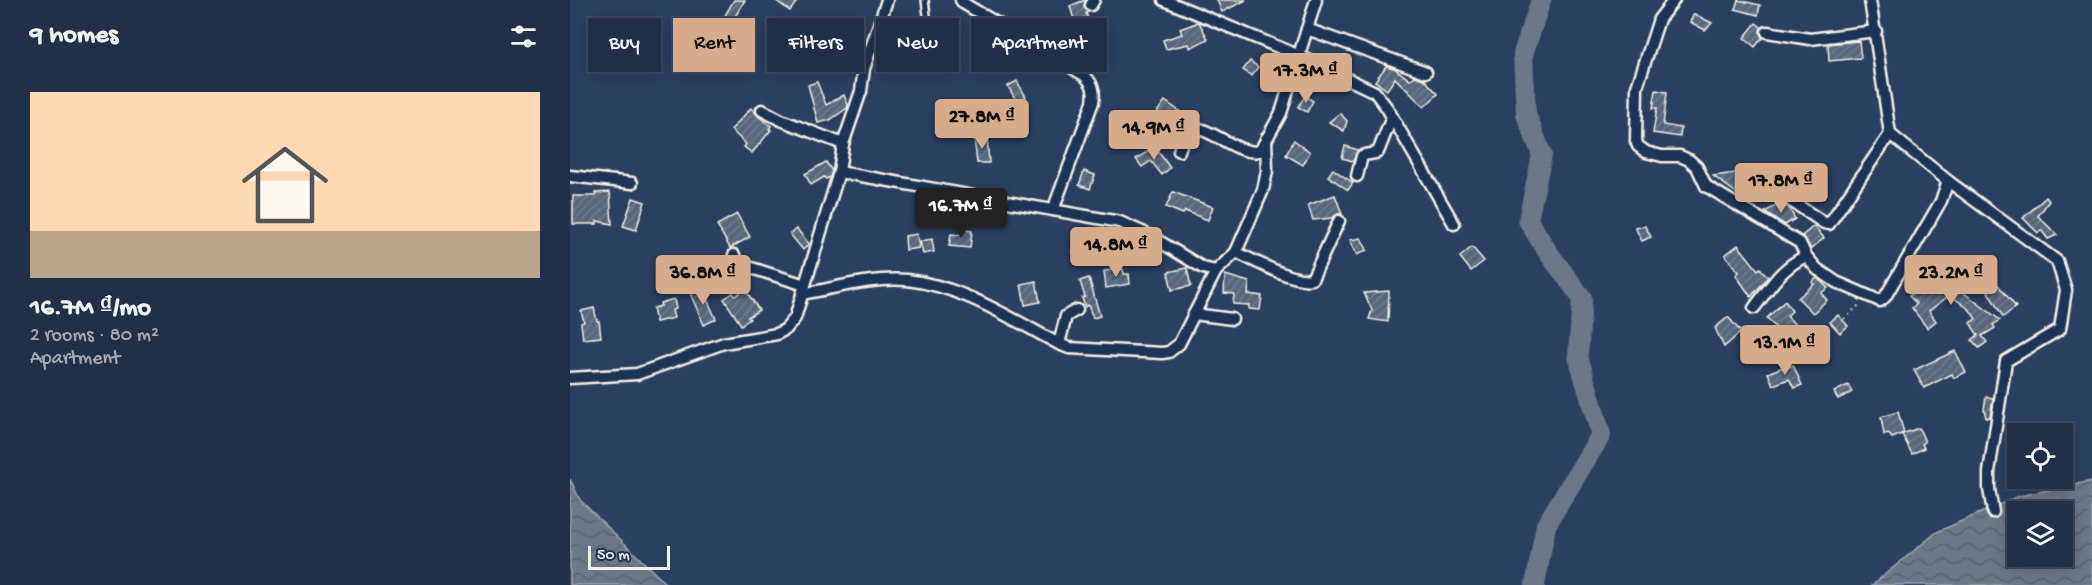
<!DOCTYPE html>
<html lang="en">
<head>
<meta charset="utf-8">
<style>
  :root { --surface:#203048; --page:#2d3c52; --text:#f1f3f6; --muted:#a2a9b4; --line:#3d4b60; --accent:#d6ab8b }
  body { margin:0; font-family:"Gochi Hand",sans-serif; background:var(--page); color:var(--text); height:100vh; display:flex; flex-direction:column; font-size:22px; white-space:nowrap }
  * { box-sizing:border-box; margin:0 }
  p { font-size:20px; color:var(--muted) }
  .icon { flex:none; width:33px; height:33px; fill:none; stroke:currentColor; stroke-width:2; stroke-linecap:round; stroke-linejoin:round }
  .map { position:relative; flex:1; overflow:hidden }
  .details { display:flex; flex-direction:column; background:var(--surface); width:570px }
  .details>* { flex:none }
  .hud { position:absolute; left:18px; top:18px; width:570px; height:54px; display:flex; gap:12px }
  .buttons { position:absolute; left:1437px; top:423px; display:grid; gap:12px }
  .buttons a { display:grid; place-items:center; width:66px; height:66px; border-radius:0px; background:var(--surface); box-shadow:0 3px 15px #0003,0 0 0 2px var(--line); font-size:30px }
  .scale { position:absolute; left:18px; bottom:15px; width:82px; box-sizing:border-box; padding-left:6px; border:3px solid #f4f1e8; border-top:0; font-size:16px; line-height:21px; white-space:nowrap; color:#f4f1e8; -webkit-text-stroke:4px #1d3557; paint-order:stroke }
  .price { position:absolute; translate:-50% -51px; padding:0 14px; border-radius:6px; background:var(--accent); color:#111; font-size:20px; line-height:39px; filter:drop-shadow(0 2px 3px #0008) }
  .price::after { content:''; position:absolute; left:50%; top:36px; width:18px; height:14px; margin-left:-9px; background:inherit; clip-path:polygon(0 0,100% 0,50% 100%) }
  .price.selected { background:#222; color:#fff }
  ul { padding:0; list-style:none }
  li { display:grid; align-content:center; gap:12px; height:318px; padding:0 30px }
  li span { display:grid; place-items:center; height:186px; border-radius:0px; color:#555 }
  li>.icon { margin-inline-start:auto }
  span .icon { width:108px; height:108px; fill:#fffc; stroke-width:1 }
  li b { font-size:26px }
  h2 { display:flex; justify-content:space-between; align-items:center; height:72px; padding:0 30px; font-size:26px }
  .tag { padding:0 21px; border-radius:0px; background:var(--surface); box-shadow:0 3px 15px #0003,0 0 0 2px var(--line); font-size:21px; line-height:54px }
  .tag.selected { background:var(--accent); color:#111 }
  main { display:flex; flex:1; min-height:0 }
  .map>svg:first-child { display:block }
  .water { fill:url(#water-waves); stroke:#a1a8b0; stroke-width:1.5; fill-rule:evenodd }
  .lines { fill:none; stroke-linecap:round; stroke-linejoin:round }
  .river { stroke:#6a788a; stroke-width:20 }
  .building { fill:url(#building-hatch); stroke:#f4f1e8; stroke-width:1.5 }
  .lane-casing { stroke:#f4f1e8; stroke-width:10 }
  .street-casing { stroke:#f4f1e8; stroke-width:15 }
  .path { stroke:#f4f1e8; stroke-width:2; stroke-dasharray:1.5 4.5; stroke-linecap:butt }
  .lane { stroke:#1d3557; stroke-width:5 }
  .street { stroke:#1d3557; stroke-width:10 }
</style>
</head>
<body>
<main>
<section class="details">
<h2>9 homes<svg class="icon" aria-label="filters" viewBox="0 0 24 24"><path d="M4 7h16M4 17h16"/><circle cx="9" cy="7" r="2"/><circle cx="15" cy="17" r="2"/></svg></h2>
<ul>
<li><span style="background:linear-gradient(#ffd9b3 75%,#b9a48a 0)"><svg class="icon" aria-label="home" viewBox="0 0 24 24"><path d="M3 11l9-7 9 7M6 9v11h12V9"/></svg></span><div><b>16.7M ₫/mo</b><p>2 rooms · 80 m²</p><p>Apartment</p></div></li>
</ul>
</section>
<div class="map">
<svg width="1522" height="585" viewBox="0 0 1522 585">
  <defs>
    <pattern id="water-waves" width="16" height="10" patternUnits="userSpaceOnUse" patternTransform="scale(1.5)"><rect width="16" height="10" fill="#6a788a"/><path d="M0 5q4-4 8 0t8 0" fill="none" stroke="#5b626b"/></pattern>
    <pattern id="building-hatch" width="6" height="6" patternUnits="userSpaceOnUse" patternTransform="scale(1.5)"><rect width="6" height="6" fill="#56677d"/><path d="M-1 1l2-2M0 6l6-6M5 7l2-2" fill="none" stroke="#6f7d8f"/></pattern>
  </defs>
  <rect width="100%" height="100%" fill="#2a4060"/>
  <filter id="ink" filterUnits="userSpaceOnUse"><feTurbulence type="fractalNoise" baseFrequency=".0167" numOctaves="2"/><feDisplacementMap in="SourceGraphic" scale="12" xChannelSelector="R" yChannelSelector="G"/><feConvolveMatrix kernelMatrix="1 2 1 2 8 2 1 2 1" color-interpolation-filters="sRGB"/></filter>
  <g filter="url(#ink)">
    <g class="water">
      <polygon points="0,479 10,500 97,585 0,585"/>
      <path d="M1522,481V585H1302L1367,532L1449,496ZM1448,512H1492V556H1448Z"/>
    </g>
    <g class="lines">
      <polyline class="river" points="965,585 976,525 1031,435 1008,356 1012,298 977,251 958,220 972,155 956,114 953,54 971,0"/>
    </g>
    <g class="building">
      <polygon points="164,0 175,0 162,22 154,17"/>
      <polygon points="205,0 228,0 220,11"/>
      <polygon points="515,0 514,8 519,12 516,13 518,18 505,23 500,6"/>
      <polygon points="647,0 676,0 652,12"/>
      <polygon points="1168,0 1190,5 1188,15 1165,9"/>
      <polygon points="1124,14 1142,23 1135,30 1120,22"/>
      <polygon points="279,15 292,20 285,45 269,38"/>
      <polygon points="340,20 346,36 335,41 327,25"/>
      <polygon points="629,22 638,39 620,48 619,44 596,49 593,40 612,34 610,29"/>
      <polygon points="1186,23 1191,27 1190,31 1192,38 1185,47 1174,38"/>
      <polygon points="1289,41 1291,58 1259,61 1258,44"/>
      <polygon points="680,61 688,67 682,76 673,70"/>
      <polygon points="816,66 824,68 840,80 845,76 854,79 868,94 854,107 825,78 817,90 805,81"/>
      <polygon points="447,81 456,97 447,102 438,86"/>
      <polygon points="247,82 256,105 274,95 278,105 277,108 260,120 248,123 238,85"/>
      <polygon points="1086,90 1097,92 1093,125 1111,128 1110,137 1083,133 1087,108 1083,108"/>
      <polygon points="735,96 743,101 737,112 728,107"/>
      <polygon points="595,101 608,110 620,120 610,127 587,112"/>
      <polygon points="181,108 188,116 201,126 199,129 201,130 182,153 174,147 176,144 161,130"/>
      <polygon points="770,113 777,121 774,131 759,122"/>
      <polygon points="417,136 419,163 407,163 404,138"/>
      <polygon points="724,140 740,152 733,165 716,155"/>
      <polygon points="775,146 788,150 783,161 772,158"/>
      <polygon points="585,147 600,168 592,175 581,161 572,167 566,159"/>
      <polygon points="256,162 262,171 260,177 256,179 254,177 241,185 235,174"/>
      <polygon points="763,169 783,183 778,190 758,176"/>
      <polygon points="514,171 525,175 520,189 509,185"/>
      <polygon points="1166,173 1180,190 1171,196 1143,176"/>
      <polygon points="40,192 42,224 27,221 27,224 3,224 3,196 25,196 25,193"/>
      <polygon points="603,192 643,207 638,220 615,211 613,214 596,207"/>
      <polygon points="765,195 772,214 768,214 762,218 743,220 738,205"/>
      <polygon points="1476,197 1479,201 1468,216 1487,235 1478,239 1471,230 1468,233 1453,218"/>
      <polygon points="63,198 75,202 66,230 53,226"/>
      <polygon points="1210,203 1219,208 1225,219 1215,225 1195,212"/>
      <polygon points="167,214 180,237 160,248 147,225"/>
      <polygon points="1075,226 1081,237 1072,241 1065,227"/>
      <polygon points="1244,226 1254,238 1241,249 1232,236"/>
      <polygon points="227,229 239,244 233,250 220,234"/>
      <polygon points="391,229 402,231 400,248 379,246 381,234 390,235"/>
      <polygon points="347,234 349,248 336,250 335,236"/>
      <polygon points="791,238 797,250 787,255 780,240"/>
      <polygon points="362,239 364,252 353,254 350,241"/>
      <polygon points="516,242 520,252 508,257 503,252 504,247"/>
      <polygon points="1168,245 1188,270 1190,268 1198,277 1181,297 1166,275 1169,272 1155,255"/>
      <polygon points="902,247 914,261 901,271 890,257"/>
      <polygon points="617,268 621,286 602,290 598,272"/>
      <polygon points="553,269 554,274 559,274 560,284 536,288 534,271"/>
      <polygon points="1363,273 1373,287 1378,281 1430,320 1423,325 1425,328 1412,336 1417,342 1409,348 1402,340 1408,335 1400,323 1406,319 1400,310 1380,295 1359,311 1366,321 1357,328 1342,308 1347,304 1339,296 1353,284 1351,282"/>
      <polygon points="655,275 679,282 678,294 692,296 690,310 679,309 679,305 663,304 664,294 654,293"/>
      <polygon points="519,278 530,316 523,318 518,305 515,307 512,298 515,297 510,281"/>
      <polygon points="1247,278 1258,288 1251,293 1257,300 1243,313 1228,298 1244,284 1242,282"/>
      <polygon points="466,281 470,302 455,305 451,284"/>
      <polygon points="1428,285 1446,307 1433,317 1418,292"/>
      <polygon points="132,288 146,319 134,325 120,293"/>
      <polygon points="175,289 189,310 178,317 180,319 171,325 154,299 163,293 165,296"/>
      <polygon points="819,291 818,322 799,319 802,310 794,293"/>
      <polygon points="104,299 106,309 102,310 104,318 86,322 83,308 91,306 90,303"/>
      <polygon points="1215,301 1222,311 1217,316 1230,330 1223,338 1219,334 1215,338 1197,318"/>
      <polygon points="24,308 27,321 29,321 31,337 13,339 11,323 14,322 11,311"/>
      <polygon points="1268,315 1278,326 1270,333 1260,322"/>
      <polygon points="1158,317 1171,332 1154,347 1145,328"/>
      <polygon points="1385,351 1396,372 1384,378 1382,374 1354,388 1344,370"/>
      <polygon points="1223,365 1232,385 1224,388 1219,379 1203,385 1198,373 1213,367 1214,369"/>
      <polygon points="1278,385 1282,392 1268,399 1264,392"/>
      <polygon points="1416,397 1423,398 1420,417 1416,418 1414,409"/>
      <polygon points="1328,412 1334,433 1322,438 1318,433 1314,435 1311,417"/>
      <polygon points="1349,428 1355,442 1352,444 1354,448 1342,454 1332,434"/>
    </g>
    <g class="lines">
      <g class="lane-casing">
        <polyline id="lane" points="355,0 357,15"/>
      </g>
      <g class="street-casing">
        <g id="street">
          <path d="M391,0L393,3L514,75C523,84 525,90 523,102L483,210"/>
          <polyline points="594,0 730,56 805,92 817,108 884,224"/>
          <polyline points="1104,0 1089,19 1067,87 1066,141 1068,146 1076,152 1092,156 1110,156 1119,160 1127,167 1136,186 1230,243 1236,256 1247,269 1266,282 1310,301 1315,297 1371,201 1378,181"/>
          <polyline points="521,5 524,0"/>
          <polyline points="737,29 856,72"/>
          <polyline points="1197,32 1240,39 1306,31"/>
          <polyline points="192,110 211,120 273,144"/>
          <polyline points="1320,134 1378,181 1487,261 1496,290 1490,329 1436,361 1419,472 1419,489 1423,512"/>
          <path d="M609,151L615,133L623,127C646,131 669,156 690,151L711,113L746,0"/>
          <polyline points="269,172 550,222 579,235 633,268 646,271 666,252 693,190 697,171 696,139"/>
          <polyline points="0,176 62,183"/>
          <path d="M787,176L792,156C798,153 802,155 808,152L822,117"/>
          <polyline points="1190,180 1254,223 1259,224 1320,134 1300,0"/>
          <path d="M666,252C682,260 725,283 742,279L769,221"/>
          <polyline points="164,255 168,263 172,265 235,285"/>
          <path d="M232,294C266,288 302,277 337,280C392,286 440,318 489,344L499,348L592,353L599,352L609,344L646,271"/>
          <path d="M1184,308C1201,286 1211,268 1236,256"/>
          <polyline points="624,314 662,319"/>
          <polyline points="489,344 496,316 507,310"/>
          <polyline points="0,378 67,374 154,343 207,334 216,329 225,318 269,172 273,144 291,91 294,69 317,0"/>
        </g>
      </g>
      <polyline class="path" points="1274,319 1290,304"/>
      <use href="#lane" class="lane"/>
      <use href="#street" class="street"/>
    </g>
  </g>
</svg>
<div class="buttons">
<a><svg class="icon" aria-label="locate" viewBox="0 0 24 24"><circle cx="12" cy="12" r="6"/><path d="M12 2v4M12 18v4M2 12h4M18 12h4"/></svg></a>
<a><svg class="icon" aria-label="layers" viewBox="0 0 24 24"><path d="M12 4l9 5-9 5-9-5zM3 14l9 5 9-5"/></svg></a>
</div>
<div class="scale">50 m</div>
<b class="price" style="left:736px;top:104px">17.3M ₫</b>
<b class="price" style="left:412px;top:150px">27.8M ₫</b>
<b class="price" style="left:584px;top:161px">14.9M ₫</b>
<b class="price" style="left:1211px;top:214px">17.8M ₫</b>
<b class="price selected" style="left:391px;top:239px">16.7M ₫</b>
<b class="price" style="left:546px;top:278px">14.8M ₫</b>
<b class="price" style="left:133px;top:306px">36.8M ₫</b>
<b class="price" style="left:1381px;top:306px">23.2M ₫</b>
<b class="price" style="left:1215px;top:376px">13.1M ₫</b>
<div class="hud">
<a class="tag">Buy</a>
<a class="tag selected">Rent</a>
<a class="tag">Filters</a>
<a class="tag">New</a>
<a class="tag">Apartment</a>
</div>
</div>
</main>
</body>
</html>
